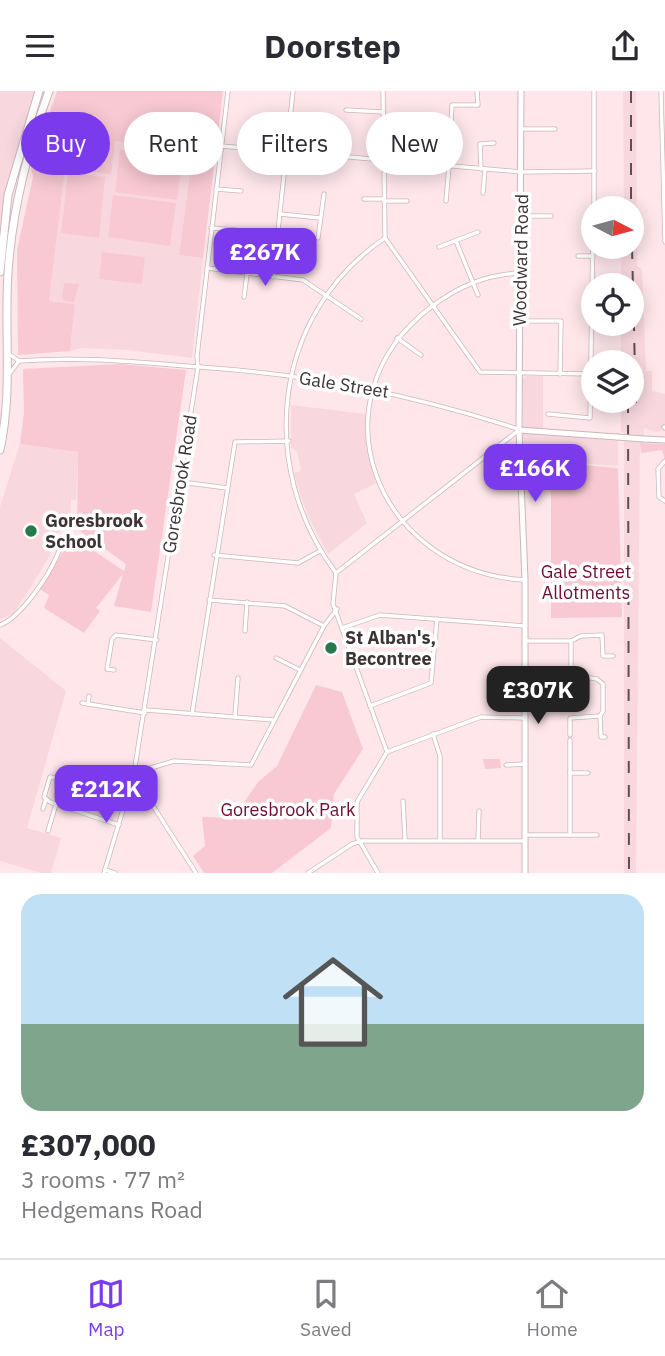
<!DOCTYPE html>
<html lang="en">
<head>
<meta charset="utf-8">
<style>
  :root { --surface:#fff; --page:#f2f2f3; --text:#2b2b33; --muted:#7c7c81; --line:#e1e1e2; --accent:#7c3aed }
  body { margin:0; font-family:"IBM Plex Sans",sans-serif; background:var(--page); color:var(--text); height:100vh; display:flex; flex-direction:column; font-size:26px; white-space:nowrap }
  * { box-sizing:border-box; margin:0 }
  p { font-size:23px; color:var(--muted) }
  .icon { flex:none; width:38px; height:38px; fill:none; stroke:currentColor; stroke-width:2; stroke-linecap:round; stroke-linejoin:round }
  .map { position:relative; height:782px; overflow:hidden }
  .side { display:flex; flex-direction:column; background:var(--surface); flex:1 }
  .side>* { flex:none }
  .hud { position:absolute; left:21px; top:21px; width:623px; height:63px; display:flex; gap:14px }
  .needle { width:46px; rotate:96deg }
  .fabs { position:absolute; left:581px; top:105px; display:grid; gap:14px }
  .fabs a { display:grid; place-items:center; width:63px; height:63px; border-radius:50%; background:var(--surface); box-shadow:0 4px 18px #0003; font-size:35px }
  .price { position:absolute; translate:-50% -60px; padding:0 16px; border-radius:14px; background:var(--accent); color:#fff; font-size:23px; line-height:46px; filter:drop-shadow(0 2px 4px #0008) }
  .price::after { content:''; position:absolute; left:50%; top:42px; width:21px; height:16px; margin-left:-10px; background:inherit; clip-path:polygon(0 0,100% 0,50% 100%) }
  .price.selected { background:#222; color:#fff }
  ul { padding:0; list-style:none }
  li { display:grid; align-content:center; gap:14px; height:371px; padding:0 21px }
  li span { display:grid; place-items:center; height:217px; border-radius:21px; color:#555 }
  li>.icon { margin-inline-start:auto }
  span .icon { width:126px; height:126px; fill:#fffc; stroke-width:1 }
  li b { font-size:30px }
  .tag { padding:0 24px; border-radius:32px; background:var(--surface); box-shadow:0 4px 18px #0003; font-size:24px; line-height:63px }
  .tag.selected { background:var(--accent); color:#fff }
  header { display:flex; justify-content:space-between; align-items:center; height:91px; padding:0 21px; background:var(--surface); font-size:32px; font-weight:700 }
  .tabs { display:flex; justify-content:space-around; align-items:center; height:98px; border-top:2px solid var(--line); background:var(--surface); font-size:19px; color:var(--muted) }
  .tabs a { display:grid; justify-items:center; gap:4px }
  .tabs .selected { color:var(--accent) }
  .map>svg:first-child { display:block }
  .built { fill:#f8d8de }
  .green { fill:#f8c9d3 }
  .lines { fill:none; stroke-linecap:round; stroke-linejoin:round }
  .street-casing { stroke:#ccb6ba; stroke-width:5 }
  .secondary-casing { stroke:#ccb6ba; stroke-width:7 }
  .highway-casing { stroke:#ccb6ba; stroke-width:9 }
  .street { stroke:#fff; stroke-width:3.5 }
  .secondary { stroke:#fff; stroke-width:5 }
  .highway { stroke:#fff; stroke-width:7 }
  .rail { stroke:#5c5053; stroke-width:2; stroke-dasharray:12 12; stroke-linecap:butt }
  .secondary-bridge-casing { stroke:#ccb6ba; stroke-width:7; stroke-linecap:butt }
  .secondary-bridge { stroke:#fff; stroke-width:5 }
  .poi-dot { fill:#28794b; stroke:#fff; stroke-width:2.5 }
  .labels { text-anchor:middle; stroke-width:7; stroke-linejoin:round; paint-order:stroke }
  .street-label { font-size:18px; fill:#3c3335; stroke:#fff }
  .poi-label { font-size:18px; font-weight:bold; fill:#3c3335; stroke:#fff; text-anchor:start }
  .park-label { font-size:18px; fill:#6f0c33; stroke:#fff }
</style>
</head>
<body>
<header><svg class="icon" aria-label="menu" viewBox="0 0 24 24"><path d="M4 6h16M4 12h16M4 18h16"/></svg>Doorstep<svg class="icon" aria-label="share" viewBox="0 0 24 24"><path d="M12 15V3M7 8l5-5 5 5M5 13v7h14v-7"/></svg></header>
<div class="map">
<svg width="665" height="782" viewBox="0 0 665 782">
  <rect width="100%" height="100%" fill="#fee6eb"/>
  <g class="built">
    <polygon points="0,0 38,0 0,132"/>
    <polygon points="623,0 636,0 637,175 642,178 646,280 652,280 652,300 665,303 665,339 656,341 644,337 643,352 640,352 636,782 624,782 624,342 621,341 621,310 632,310 632,271 621,271 621,233 632,233 632,194 621,194 621,179 622,156 632,156 632,117 624,117"/>
    <polygon points="114,50 193,59 179,164 203,167 192,267 127,259 82,257 70,260 75,213 49,210 65,78"/>
    <polygon points="526,285 543,285 543,343 618,350 618,375 547,370 546,391 524,391 522,289"/>
    <polygon points="291,314 366,323 367,358 376,392 354,403 367,432 328,463 308,425 299,400 294,382 301,380 297,360 291,357"/>
    <polygon points="20,353 78,361 76,409 71,409 70,430 52,447 51,462 31,496 13,523 0,528 0,416"/>
    <polygon points="0,547 66,600 27,737 61,747 51,782 41,782 0,770"/>
  </g>
  <g class="green">
    <polygon points="57,0 223,0 203,167 179,164 193,59 115,50 111,83 65,78 49,210 75,213 70,260 18,264 17,159 33,86 31,76"/>
    <polygon points="120,59 182,67 177,109 115,101"/>
    <polygon points="68,82 105,86 99,147 61,142"/>
    <polygon points="113,104 176,112 170,155 108,146"/>
    <polygon points="102,161 145,166 142,193 99,188"/>
    <polygon points="64,192 79,193 74,211 65,210 62,206"/>
    <polygon points="120,273 186,279 151,521 114,515 123,483 96,517 100,520 84,542 44,517 49,504 38,497 73,446 124,480 126,473 77,438 78,361 20,353 24,322 23,278"/>
    <polygon points="640,352 665,353 665,369 662,359 641,362"/>
    <polygon points="548,371 618,377 622,526 551,527 551,393"/>
    <polygon points="316,594 342,601 363,658 334,703 331,737 272,782 204,782 193,765 205,755 202,726 233,727 258,691 277,675"/>
    <polygon points="483,668 500,668 501,677 485,678"/>
    <polygon points="155,679 150,701 149,703 138,687"/>
  </g>
  <g class="lines">
    <g class="street-casing">
      <g id="street">
        <polyline points="383,0 385,147 480,281 591,283"/>
        <polyline points="661,0 665,151"/>
        <polyline points="346,19 383,21"/>
        <polyline points="416,31 423,31"/>
        <polyline points="522,38 555,38"/>
        <polyline points="221,55 522,81 595,80"/>
        <polyline points="423,73 423,31 451,31 452,14 478,14 477,0"/>
        <polyline points="481,78 480,53 494,52"/>
        <polyline points="216,98 241,100"/>
        <polyline points="483,102 485,78"/>
        <polyline points="364,108 384,108"/>
        <polyline points="384,110 407,110"/>
        <polyline points="446,110 449,75"/>
        <polyline points="594,117 594,0"/>
        <polyline points="280,123 320,127"/>
        <polyline points="522,125 551,125"/>
        <polyline points="211,137 236,139"/>
        <polyline points="318,147 324,103"/>
        <polyline points="456,150 478,204"/>
        <polyline points="439,156 478,141"/>
        <polyline points="578,165 593,165"/>
        <polyline points="207,177 303,189 361,228"/>
        <path d="M520,182C485,184 459,195 431,216C309,309 376,481 525,489"/>
        <polyline points="273,186 293,0"/>
        <polyline points="244,206 247,183"/>
        <polyline points="521,230 561,230 560,283"/>
        <polyline points="397,247 421,264"/>
        <path d="M9,263L19,270C83,265 136,271 200,276C313,284 410,303 518,338"/>
        <polyline points="10,282 19,270"/>
        <polyline points="548,323 590,327 593,139"/>
        <polyline points="664,336 665,337"/>
        <polyline points="665,370 658,378 659,406 665,410"/>
        <polyline points="181,391 227,397"/>
        <polyline points="214,464 298,472 320,460"/>
        <path d="M336,482C257,377 271,224 385,147"/>
        <polyline points="336,482 519,339"/>
        <polyline points="336,482 333,513 387,661"/>
        <polyline points="209,509 285,515 324,535"/>
        <path d="M0,534C20,527 47,487 56,467C60,458 62,451 68,442"/>
        <polyline points="342,537 380,524 525,535"/>
        <polyline points="245,540 247,511"/>
        <polyline points="525,550 571,550 571,584 597,588 603,593 603,620 600,625 570,627 570,644"/>
        <polyline points="571,550 581,545 602,544 603,565 613,565"/>
        <polyline points="276,567 300,579"/>
        <polyline points="356,576 373,570"/>
        <polyline points="114,579 107,578 112,548 116,544 157,549"/>
        <polyline points="82,612 145,622"/>
        <polyline points="88,613 89,605"/>
        <polyline points="370,615 431,592 437,528"/>
        <polyline points="146,619 273,629"/>
        <polyline points="192,623 235,351 289,350"/>
        <polyline points="235,625 238,587"/>
        <polyline points="600,625 601,646 605,646"/>
        <polyline points="433,643 440,665 440,749"/>
        <polyline points="506,674 524,673"/>
        <polyline points="134,682 174,670 251,674 324,535 337,518"/>
        <polyline points="570,682 588,682"/>
        <polyline points="77,691 50,686 44,706 50,711 119,734"/>
        <polyline points="131,693 148,707 196,782"/>
        <polyline points="403,710 405,749"/>
        <polyline points="43,718 46,708"/>
        <polyline points="48,740 56,713"/>
        <polyline points="525,744 597,744"/>
        <polyline points="570,744 570,649"/>
        <polyline points="478,749 479,720"/>
        <polyline points="105,779 115,782"/>
        <polyline points="104,782 134,682 198,276 197,265 228,0"/>
        <polyline points="308,782 352,753 362,750 524,750"/>
        <polyline points="378,782 357,746 357,711 387,661 481,626 525,627"/>
      </g>
    </g>
    <g class="secondary-casing">
      <g id="secondary">
        <polyline points="521,0 519,339 525,489 525,782"/>
        <polyline points="519,339 617,346"/>
        <polyline points="644,348 665,349"/>
      </g>
    </g>
    <g class="highway-casing">
      <g id="highway">
        <polyline points="0,181 8,104 39,0"/>
        <path d="M0,359C13,299 4,242 8,182C12,119 27,60 49,0"/>
      </g>
    </g>
    <use href="#street" class="street"/>
    <use href="#secondary" class="secondary"/>
    <use href="#highway" class="highway"/>
    <g class="rail">
      <polyline points="631,0 631,117"/>
      <polyline points="632,156 636,320"/>
      <polyline points="628,310 629,782"/>
    </g>
    <g class="secondary-bridge-casing">
      <polyline id="secondary-bridge" points="617,346 644,348"/>
    </g>
    <use href="#secondary-bridge" class="secondary-bridge"/>
  </g>
  <g class="poi-dot">
    <circle cx="31" cy="440" r="7"/>
    <circle cx="331" cy="557" r="7"/>
  </g>
  <g class="labels">
    <g class="street-label">
      <text transform="translate(521 169) rotate(-89)" y="6">Woodward Road</text>
      <text transform="translate(344 294) rotate(9)" y="6">Gale Street</text>
      <text transform="translate(180 393) rotate(-81)" y="6">Goresbrook Road</text>
    </g>
    <g class="poi-label">
      <text x="45" y="436">Goresbrook<tspan x="45" dy="21">School</tspan></text>
      <text x="345" y="553">St Alban's,<tspan x="345" dy="21">Becontree</tspan></text>
    </g>
    <g class="park-label">
      <text x="586" y="487">Gale Street<tspan x="586" dy="21">Allotments</tspan></text>
      <text x="288" y="725">Goresbrook Park</text>
    </g>
  </g>
</svg>
<div class="fabs">
<a><svg class="needle" viewBox="-14 -14 28 28"><path d="M0-13l5 13h-10z" fill="#e53935"/><path d="M0 13l5-13h-10z" fill="#7c7c81"/></svg></a>
<a><svg class="icon" aria-label="locate" viewBox="0 0 24 24"><circle cx="12" cy="12" r="6"/><path d="M12 2v4M12 18v4M2 12h4M18 12h4"/></svg></a>
<a><svg class="icon" aria-label="layers" viewBox="0 0 24 24"><path d="M12 4l9 5-9 5-9-5zM3 14l9 5 9-5"/></svg></a>
</div>
<b class="price" style="left:265px;top:197px">£267K</b>
<b class="price" style="left:535px;top:413px">£166K</b>
<b class="price selected" style="left:538px;top:635px">£307K</b>
<b class="price" style="left:106px;top:734px">£212K</b>
<div class="hud">
<a class="tag selected">Buy</a>
<a class="tag">Rent</a>
<a class="tag">Filters</a>
<a class="tag">New</a>
</div>
</div>
<section class="side">
<ul>
<li><span style="background:linear-gradient(#bfe0f5 60%,#7fa58c 0)"><svg class="icon" aria-label="home" viewBox="0 0 24 24"><path d="M3 11l9-7 9 7M6 9v11h12V9"/></svg></span><div><b>£307,000</b><p>3 rooms · 77 m²</p><p>Hedgemans Road</p></div></li>
</ul>
</section>
<nav class="tabs">
<a class="selected"><svg class="icon" aria-label="map" viewBox="0 0 24 24"><path d="M3 6l6-2 6 2 6-2v14l-6 2-6-2-6 2zM9 4v14M15 6v14"/></svg>Map</a>
<a><svg class="icon" aria-label="saved" viewBox="0 0 24 24"><path d="M7 4h10v16l-5-4-5 4z"/></svg>Saved</a>
<a><svg class="icon" aria-label="home" viewBox="0 0 24 24"><path d="M3 11l9-7 9 7M6 9v11h12V9"/></svg>Home</a>
</nav>
</body>
</html>
